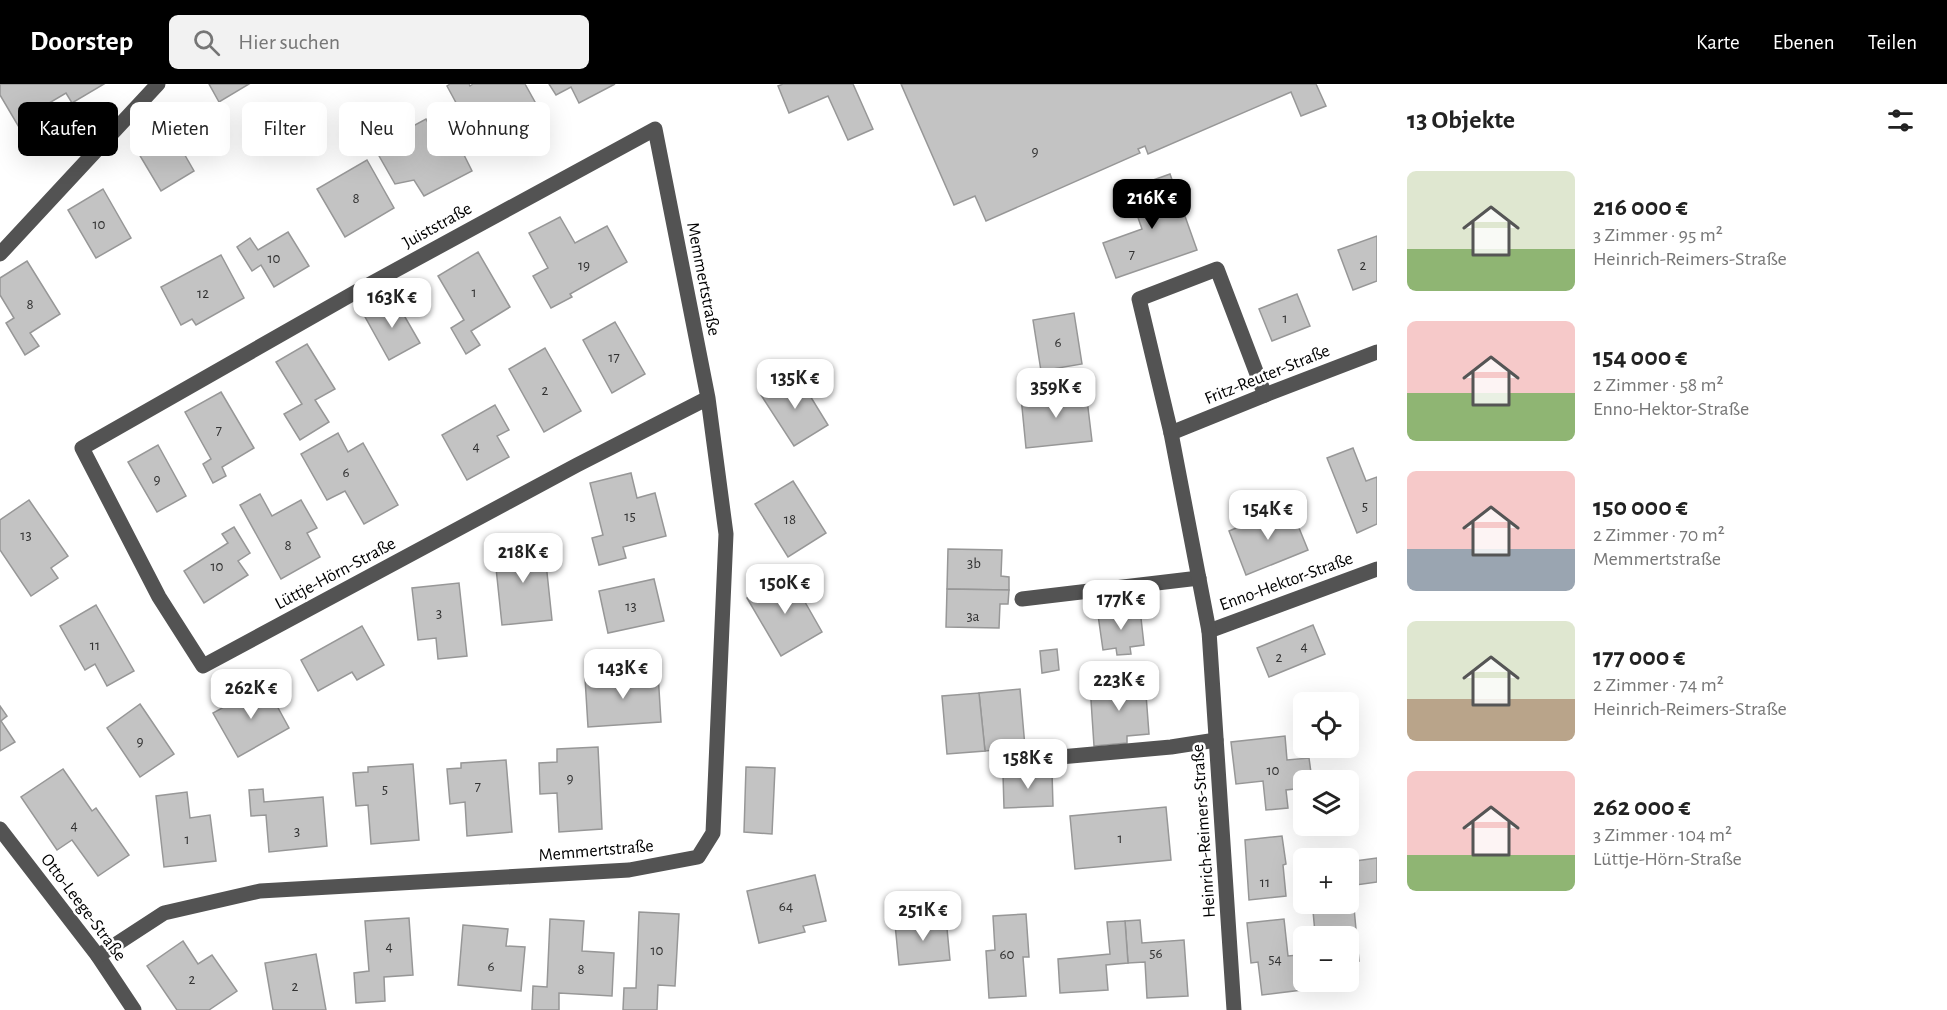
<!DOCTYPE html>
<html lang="de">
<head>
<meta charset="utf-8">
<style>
  :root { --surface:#fff; --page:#f2f2f2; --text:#222; --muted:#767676; --accent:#000 }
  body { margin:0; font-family:"Alegreya Sans",sans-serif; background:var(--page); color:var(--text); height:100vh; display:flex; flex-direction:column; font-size:22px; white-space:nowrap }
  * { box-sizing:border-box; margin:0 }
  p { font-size:20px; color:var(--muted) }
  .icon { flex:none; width:33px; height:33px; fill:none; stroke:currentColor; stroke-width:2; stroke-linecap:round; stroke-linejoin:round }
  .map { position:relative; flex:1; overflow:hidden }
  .drawer { display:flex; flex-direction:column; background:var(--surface); width:570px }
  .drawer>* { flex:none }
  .guide { position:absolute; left:18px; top:18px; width:570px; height:54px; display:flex; gap:12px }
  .buttons { position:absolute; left:1293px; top:608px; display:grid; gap:12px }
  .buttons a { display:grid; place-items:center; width:66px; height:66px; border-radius:9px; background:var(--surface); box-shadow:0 6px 24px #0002; font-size:30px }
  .price { position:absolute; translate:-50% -51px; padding:0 14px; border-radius:12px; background:#fff; color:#222; font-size:20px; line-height:39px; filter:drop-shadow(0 2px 3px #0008) }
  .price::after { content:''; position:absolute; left:50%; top:36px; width:18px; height:14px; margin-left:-9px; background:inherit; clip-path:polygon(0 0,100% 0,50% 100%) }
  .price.active { background:var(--accent); color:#fff }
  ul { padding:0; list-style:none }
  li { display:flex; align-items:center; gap:18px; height:150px; padding:0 30px }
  li span { display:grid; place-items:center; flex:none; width:168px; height:120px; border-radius:9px; color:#555 }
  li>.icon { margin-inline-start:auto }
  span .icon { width:72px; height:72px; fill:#fffc; stroke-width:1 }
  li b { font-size:26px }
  h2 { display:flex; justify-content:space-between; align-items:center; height:72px; padding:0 30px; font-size:26px }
  .tag { padding:0 21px; border-radius:9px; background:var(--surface); box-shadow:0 6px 24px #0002; font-size:21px; line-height:54px }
  .tag.active { background:var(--accent); color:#fff }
  header { display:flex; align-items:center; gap:36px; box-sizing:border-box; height:84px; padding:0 30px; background:var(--accent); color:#fff }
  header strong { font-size:28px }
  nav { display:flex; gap:33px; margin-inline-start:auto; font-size:21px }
  .search { width:420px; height:54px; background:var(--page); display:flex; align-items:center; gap:15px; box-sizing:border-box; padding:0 21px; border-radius:9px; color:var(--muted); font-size:22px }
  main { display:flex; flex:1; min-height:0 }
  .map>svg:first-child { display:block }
  .building { fill:#c3c3c3; stroke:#979797; stroke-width:1.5 }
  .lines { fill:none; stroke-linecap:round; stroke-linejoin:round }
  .minor { stroke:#535353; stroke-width:15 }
  .labels { text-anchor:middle; stroke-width:5; stroke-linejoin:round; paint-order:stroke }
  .number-label { font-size:15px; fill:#313131 }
  .street-label { font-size:18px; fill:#000; stroke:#fff }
</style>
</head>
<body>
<header>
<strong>Doorstep</strong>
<div class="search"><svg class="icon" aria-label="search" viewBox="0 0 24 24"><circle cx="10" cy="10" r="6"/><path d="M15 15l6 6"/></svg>Hier suchen</div>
<nav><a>Karte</a><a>Ebenen</a><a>Teilen</a></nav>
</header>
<main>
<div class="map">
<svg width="1377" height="926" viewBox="0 0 1377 926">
  <rect width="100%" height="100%" fill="#fff"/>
  <g class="building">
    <polygon points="0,0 104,0 72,19 66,9 44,22 51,33 23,50 0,11"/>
    <polygon points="209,0 249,0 219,18"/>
    <polygon points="450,0 469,0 470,2 473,0 525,0 545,36 500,61 489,42 473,50 447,2"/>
    <polygon points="549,0 615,0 579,19 571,3 556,11"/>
    <polygon points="783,0 853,0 873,45 848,56 828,12 789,29 778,2"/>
    <polygon points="901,0 1316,0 1326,22 1301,32 1291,8 1148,70 1145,62 1138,65 1140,69 986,137 975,112 954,121"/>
    <polygon points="426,35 437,57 453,49 472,87 424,112 414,96 395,100 374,63"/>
    <polygon points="167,40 194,87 161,107 133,60"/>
    <polygon points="367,76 394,124 345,153 317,105"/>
    <polygon points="1170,90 1197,166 1116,194 1103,159 1142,145 1128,105"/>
    <polygon points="103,105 131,154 96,174 68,126"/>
    <polygon points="560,133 575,159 607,142 627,178 570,210 572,213 551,224 533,192 548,184 529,149"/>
    <polygon points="288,148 309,182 274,203 261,181 252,187 237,163 250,154 258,166"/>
    <polygon points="1377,152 1377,197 1353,206 1338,166"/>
    <polygon points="478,168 510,223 471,247 480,261 466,270 451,244 464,236 438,192"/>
    <polygon points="221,171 244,214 196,241 192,235 181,241 161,203"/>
    <polygon points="27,177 60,230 30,249 39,262 25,271 6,239 14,234 0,211 0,194"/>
    <polygon points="1297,210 1310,242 1272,257 1259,225"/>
    <polygon points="394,214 420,259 389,276 364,231"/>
    <polygon points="1074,229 1082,280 1041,287 1033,236"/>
    <polygon points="615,238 645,290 612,309 583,256"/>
    <polygon points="307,260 335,305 315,316 329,338 300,356 284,330 302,320 276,278"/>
    <polygon points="545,264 581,327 544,348 509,285"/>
    <polygon points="796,289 828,341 794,362 761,311"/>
    <polygon points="1086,307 1092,357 1026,364 1021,313"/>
    <polygon points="221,308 254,364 222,383 226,392 213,399 203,380 211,375 185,328"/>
    <polygon points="495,321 509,346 497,352 509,373 467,396 442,351"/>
    <polygon points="338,349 348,368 363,359 398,421 364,440 345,407 327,416 301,370"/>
    <polygon points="158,361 186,412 157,428 128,378"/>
    <polygon points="1353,364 1366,397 1377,393 1377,440 1357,449 1327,374"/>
    <polygon points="631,389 637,414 655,409 666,452 623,463 626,474 599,481 592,454 603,451 590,399"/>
    <polygon points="793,397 826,449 788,473 755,420"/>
    <polygon points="260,410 272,432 301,416 317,444 307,449 320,473 281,495 240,421"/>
    <polygon points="29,416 68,472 51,484 58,494 31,512 0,466 0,436"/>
    <polygon points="1290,422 1308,466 1246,491 1229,447"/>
    <polygon points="234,443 250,469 238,477 248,491 204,519 184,487 228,459 222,450"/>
    <polygon points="544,460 552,536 502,541 494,465"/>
    <polygon points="948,465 1002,466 1001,492 1009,493 1009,506 947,505"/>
    <polygon points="789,490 822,548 781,572 747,514"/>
    <polygon points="654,495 664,537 608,549 599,507"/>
    <polygon points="459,499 467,572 438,575 436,554 418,556 412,504"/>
    <polygon points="947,505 1009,506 1008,520 1000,520 999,544 946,543"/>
    <polygon points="96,521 134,587 107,602 95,580 85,586 60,542"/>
    <polygon points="1140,525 1144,561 1130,563 1131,570 1117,571 1116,564 1103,566 1098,531"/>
    <polygon points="1313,541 1325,570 1269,593 1257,564"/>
    <polygon points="362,542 384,581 357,596 352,588 318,607 301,576"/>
    <polygon points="1057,565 1059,586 1042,589 1040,567"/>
    <polygon points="658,589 661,638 588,643 585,594"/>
    <polygon points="1145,597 1149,650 1127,652 1127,659 1094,662 1090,601"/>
    <polygon points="265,600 289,644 238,673 213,629"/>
    <polygon points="1020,605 1025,663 985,667 979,609"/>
    <polygon points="979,609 985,667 947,670 942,612"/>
    <polygon points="140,620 174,670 140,693 107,644"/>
    <polygon points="0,622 7,632 1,637 15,658 0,667"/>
    <polygon points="1285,652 1287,676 1309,674 1312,696 1304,696 1304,704 1286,706 1288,724 1266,726 1263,697 1236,700 1231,658"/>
    <polygon points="598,663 602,745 559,748 557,709 540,710 539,679 557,678 557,665"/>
    <polygon points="506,676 512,748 467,752 465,718 450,720 447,685 461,684 461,679"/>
    <polygon points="413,680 419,756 371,760 368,721 356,722 353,689 368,688 368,683"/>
    <polygon points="746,683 775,684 772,750 744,748"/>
    <polygon points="63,685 92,727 96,724 129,771 98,792 72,756 57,766 21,713"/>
    <polygon points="1052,688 1053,722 1004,724 1003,690"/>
    <polygon points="263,705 264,718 323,713 327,762 269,768 266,731 251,732 249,706"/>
    <polygon points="187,708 190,734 210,731 216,777 164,783 156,712"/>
    <polygon points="1166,723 1171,776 1075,785 1070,732"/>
    <polygon points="1282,752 1286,780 1283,781 1286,812 1249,816 1245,756"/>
    <polygon points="1377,774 1377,798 1349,802 1348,778"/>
    <polygon points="815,791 826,837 803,842 805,848 759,859 747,807"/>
    <polygon points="1354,824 1359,877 1348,878 1348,852 1322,852 1322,848 1315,849 1313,827"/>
    <polygon points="639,828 679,830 675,902 658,901 657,926 623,926 624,904 636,904"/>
    <polygon points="1026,830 1029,873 1023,873 1026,912 989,914 986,867 995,866 993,832"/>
    <polygon points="409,834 413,891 384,893 385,917 356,919 354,889 369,887 365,837"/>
    <polygon points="946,834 950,876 899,881 895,840"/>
    <polygon points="550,835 584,837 582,867 614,869 612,912 559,909 559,926 532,926 533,902 547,903"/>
    <polygon points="1284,835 1288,872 1298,871 1302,906 1262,911 1258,878 1251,879 1247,839"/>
    <polygon points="1140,836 1142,859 1184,856 1188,912 1147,914 1145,878 1128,879 1125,837"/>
    <polygon points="1125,837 1128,879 1106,881 1108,906 1060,909 1058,875 1110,870 1107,838"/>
    <polygon points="463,841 508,845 506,862 525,863 521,907 458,901"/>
    <polygon points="183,857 198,880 212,871 237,907 209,926 177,926 147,882"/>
    <polygon points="316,870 326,926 273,926 265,879"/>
  </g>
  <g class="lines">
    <g class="minor">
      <polyline points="0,170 158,0"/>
      <polyline points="1171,349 1265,311 1377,268"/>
      <polyline points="1022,515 1199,494"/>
      <polyline points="1209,547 1377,485"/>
      <polyline points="1027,676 1171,663 1216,656"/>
      <polyline points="0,745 98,872 134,926"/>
      <polyline points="98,872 164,829 260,807 629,786 698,773 713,749 726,450 708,314 655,45 361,205 82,364 159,513 203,582 577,381 708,314"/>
      <polyline points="1234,926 1209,547 1171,349 1139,215 1217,185 1265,311"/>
    </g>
  </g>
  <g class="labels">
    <g class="number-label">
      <text x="1035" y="72">9</text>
      <text x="356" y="119">8</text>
      <text x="99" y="145">10</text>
      <text x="1132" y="175">7</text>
      <text x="274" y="179">10</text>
      <text x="584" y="186">19</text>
      <text x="1363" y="186">2</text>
      <text x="474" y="213">1</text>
      <text x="203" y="214">12</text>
      <text x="30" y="225">8</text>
      <text x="1285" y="239">1</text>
      <text x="1058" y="263">6</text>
      <text x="614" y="278">17</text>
      <text x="545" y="311">2</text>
      <text x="219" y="351">7</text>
      <text x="476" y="367">4</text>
      <text x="346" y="393">6</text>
      <text x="157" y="400">9</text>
      <text x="1365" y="427">5</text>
      <text x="630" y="437">15</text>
      <text x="790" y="440">18</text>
      <text x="26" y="456">13</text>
      <text x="288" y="466">8</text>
      <text x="974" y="484">3b</text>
      <text x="217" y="487">10</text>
      <text x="631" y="527">13</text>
      <text x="439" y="534">3</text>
      <text x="973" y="537">3a</text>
      <text x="95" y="566">11</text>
      <text x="1304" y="567">4</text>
      <text x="1279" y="578">2</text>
      <text x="140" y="662">9</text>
      <text x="1273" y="691">10</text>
      <text x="570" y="699">9</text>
      <text x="478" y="707">7</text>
      <text x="385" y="710">5</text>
      <text x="74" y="746">4</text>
      <text x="297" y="752">3</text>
      <text x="1120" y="759">1</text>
      <text x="187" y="760">1</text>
      <text x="1265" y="803">11</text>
      <text x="786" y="827">64</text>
      <text x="389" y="867">4</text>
      <text x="657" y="871">10</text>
      <text x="1156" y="874">56</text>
      <text x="1007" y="875">60</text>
      <text x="1275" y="880">54</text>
      <text x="491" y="887">6</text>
      <text x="581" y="890">8</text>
      <text x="192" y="900">2</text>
      <text x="295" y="907">2</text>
    </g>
    <g class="street-label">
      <text transform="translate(437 141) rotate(-29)" y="6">Juiststraße</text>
      <text transform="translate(704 195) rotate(79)" y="6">Memmertstraße</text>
      <text transform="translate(1267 290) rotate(-22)" y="6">Fritz-Reuter-Straße</text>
      <text transform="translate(335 489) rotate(-28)" y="6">Lüttje-Hörn-Straße</text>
      <text transform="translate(1286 497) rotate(-20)" y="6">Enno-Hektor-Straße</text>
      <text transform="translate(1203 747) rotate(-94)" y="6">Heinrich-Reimers-Straße</text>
      <text transform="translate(596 766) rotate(-5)" y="6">Memmertstraße</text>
      <text transform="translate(84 823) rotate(53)" y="6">Otto-Leege-Straße</text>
    </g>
  </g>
</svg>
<div class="buttons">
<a><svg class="icon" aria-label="locate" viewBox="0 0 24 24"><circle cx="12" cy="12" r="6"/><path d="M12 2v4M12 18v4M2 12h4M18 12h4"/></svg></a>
<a><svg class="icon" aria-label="layers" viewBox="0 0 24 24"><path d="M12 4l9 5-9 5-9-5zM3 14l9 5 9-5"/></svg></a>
<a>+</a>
<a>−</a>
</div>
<b class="price active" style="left:1152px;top:146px">216K €</b>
<b class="price" style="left:392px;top:245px">163K €</b>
<b class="price" style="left:795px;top:326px">135K €</b>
<b class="price" style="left:1056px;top:335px">359K €</b>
<b class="price" style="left:1268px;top:457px">154K €</b>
<b class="price" style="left:523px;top:500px">218K €</b>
<b class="price" style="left:785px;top:531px">150K €</b>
<b class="price" style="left:1121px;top:547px">177K €</b>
<b class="price" style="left:623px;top:616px">143K €</b>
<b class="price" style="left:1119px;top:628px">223K €</b>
<b class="price" style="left:251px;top:636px">262K €</b>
<b class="price" style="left:1028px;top:706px">158K €</b>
<b class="price" style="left:923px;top:858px">251K €</b>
<div class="guide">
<a class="tag active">Kaufen</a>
<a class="tag">Mieten</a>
<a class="tag">Filter</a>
<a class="tag">Neu</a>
<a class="tag">Wohnung</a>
</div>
</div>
<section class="drawer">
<h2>13 Objekte<svg class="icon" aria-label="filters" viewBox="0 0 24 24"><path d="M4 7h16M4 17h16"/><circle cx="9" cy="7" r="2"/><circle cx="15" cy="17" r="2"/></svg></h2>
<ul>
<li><span style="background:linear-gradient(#dfe7d0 65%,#8fb573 0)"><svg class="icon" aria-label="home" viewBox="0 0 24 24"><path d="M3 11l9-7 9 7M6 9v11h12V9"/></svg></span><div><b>216 000 €</b><p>3 Zimmer · 95 m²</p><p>Heinrich-Reimers-Straße</p></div></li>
<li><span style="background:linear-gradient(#f6c9c9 60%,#8fb573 0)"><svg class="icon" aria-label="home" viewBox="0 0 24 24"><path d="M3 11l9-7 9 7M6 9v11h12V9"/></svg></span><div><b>154 000 €</b><p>2 Zimmer · 58 m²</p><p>Enno-Hektor-Straße</p></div></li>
<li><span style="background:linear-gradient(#f6c9c9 65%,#9aa5b1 0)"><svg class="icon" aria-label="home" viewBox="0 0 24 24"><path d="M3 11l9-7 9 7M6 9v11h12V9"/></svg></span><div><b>150 000 €</b><p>2 Zimmer · 70 m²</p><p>Memmertstraße</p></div></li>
<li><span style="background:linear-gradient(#dfe7d0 65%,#b9a48a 0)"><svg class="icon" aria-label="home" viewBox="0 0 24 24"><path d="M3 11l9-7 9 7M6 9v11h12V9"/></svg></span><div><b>177 000 €</b><p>2 Zimmer · 74 m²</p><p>Heinrich-Reimers-Straße</p></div></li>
<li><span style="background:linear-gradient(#f6c9c9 70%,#8fb573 0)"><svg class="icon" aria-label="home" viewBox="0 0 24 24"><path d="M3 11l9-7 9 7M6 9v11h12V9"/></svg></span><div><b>262 000 €</b><p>3 Zimmer · 104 m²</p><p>Lüttje-Hörn-Straße</p></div></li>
</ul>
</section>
</main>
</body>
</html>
